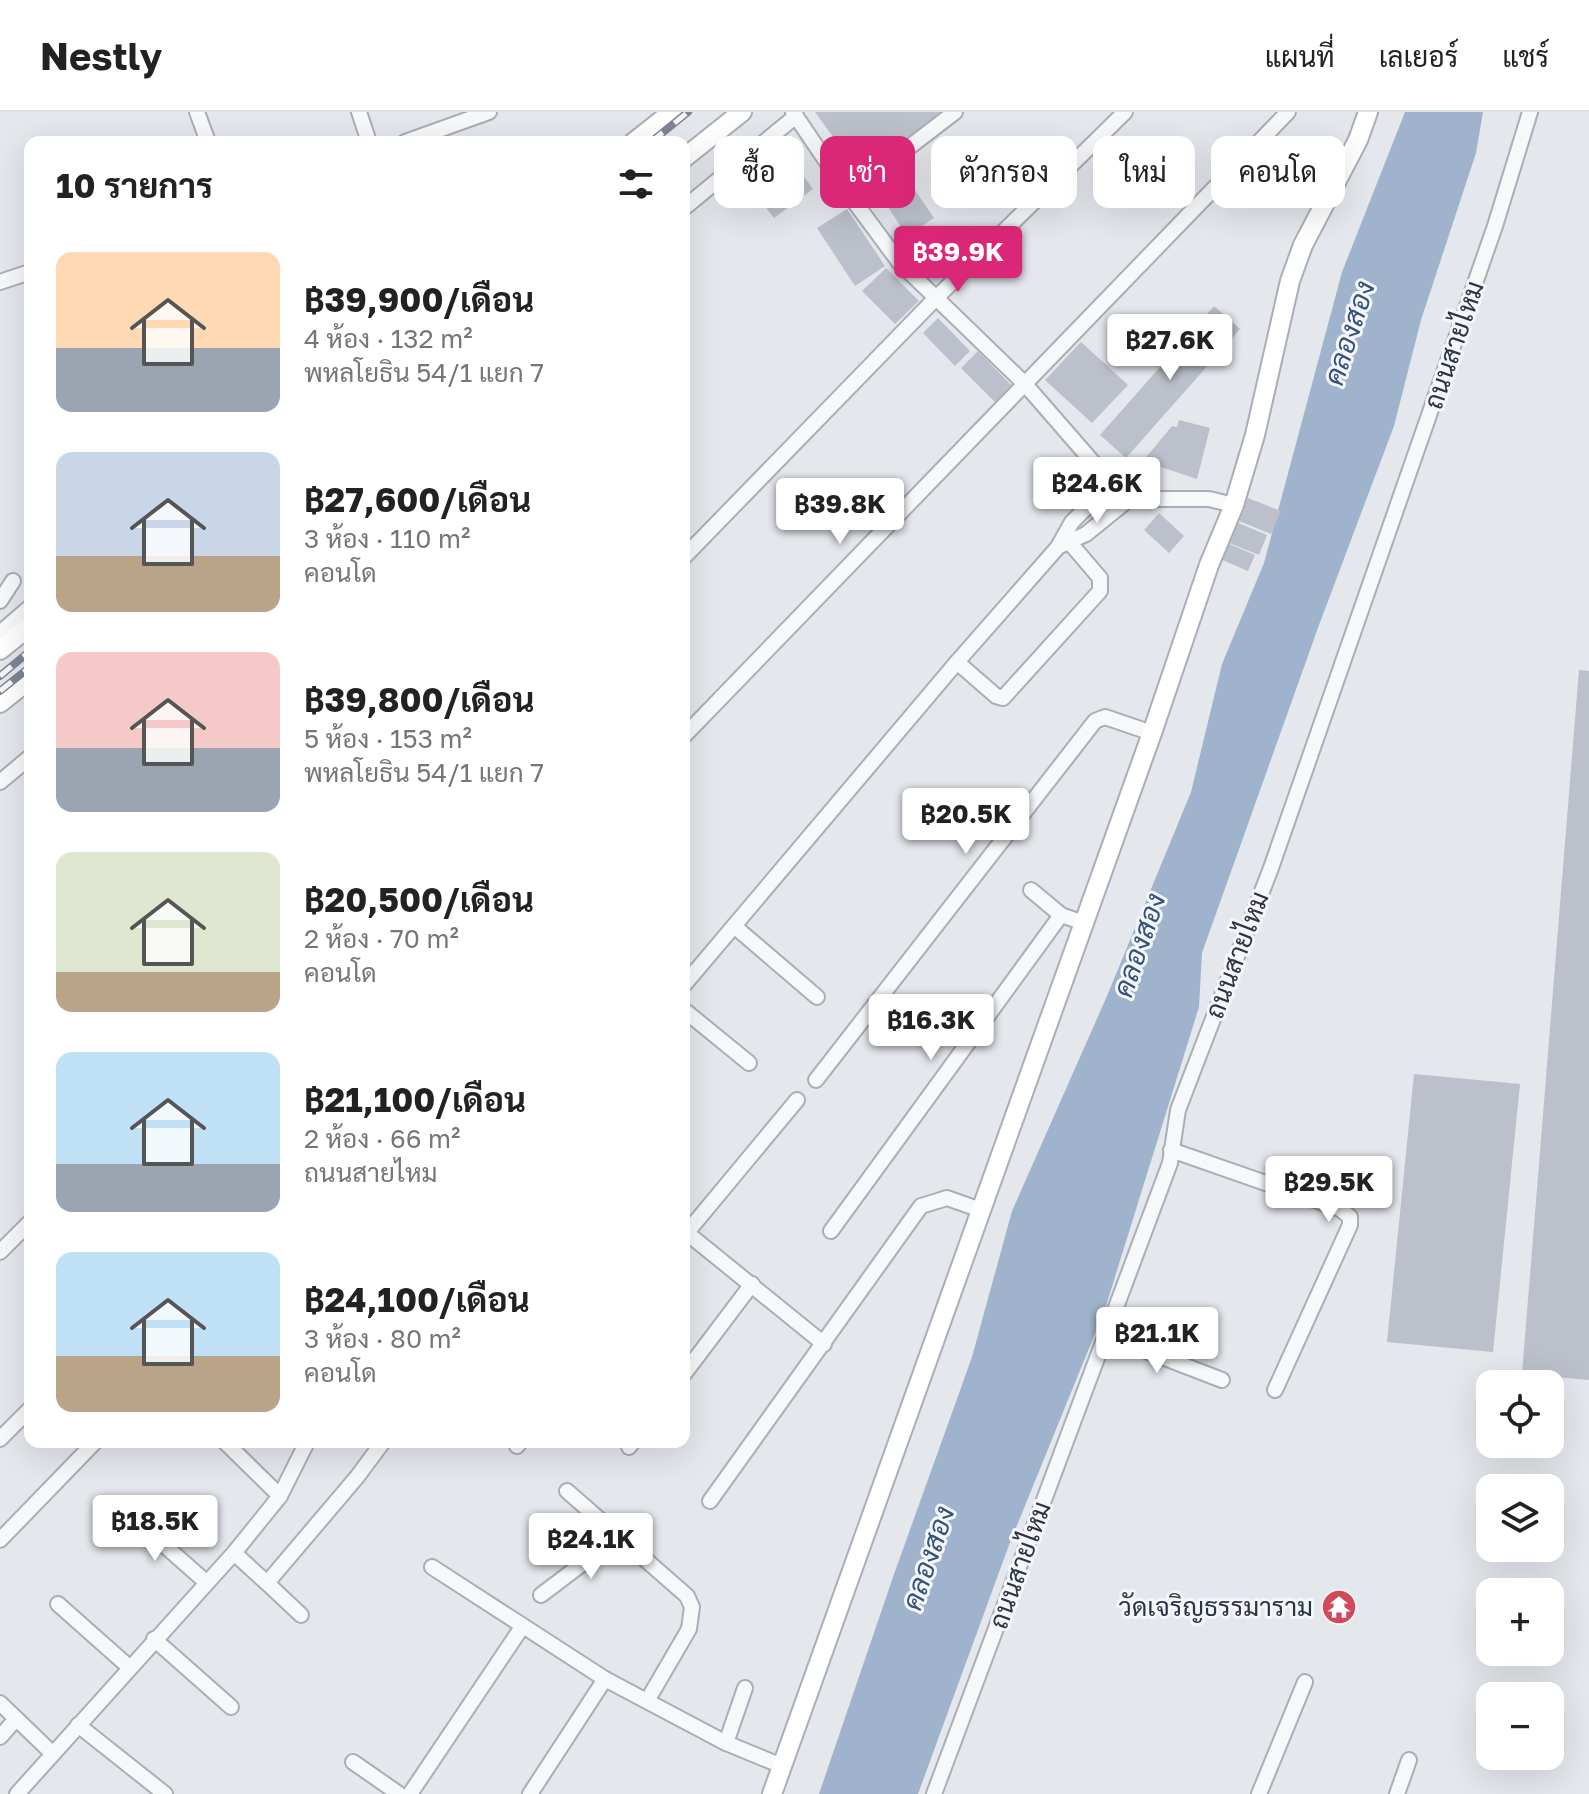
<!DOCTYPE html>
<html lang="th">
<head>
<meta charset="utf-8">
<style>
  :root { --surface:#fff; --page:#f2f2f2; --text:#222; --muted:#767676; --line:#e0e0e0; --accent:#db2777 }
  body { margin:0; font-family:"Golos Text",Sarabun,sans-serif; background:var(--page); color:var(--text); height:100vh; display:flex; flex-direction:column; font-size:30px; white-space:nowrap }
  * { box-sizing:border-box; margin:0 }
  p { font-size:26px; color:var(--muted) }
  .icon { flex:none; width:44px; height:44px; fill:none; stroke:currentColor; stroke-width:2; stroke-linecap:round; stroke-linejoin:round }
  .map { position:relative; flex:1; overflow:hidden }
  .panel { position:absolute; left:24px; top:24px; width:666px; height:1312px; display:flex; flex-direction:column; background:var(--surface); border-radius:16px; box-shadow:0 8px 32px #0002 }
  .panel>* { flex:none }
  .guide { position:absolute; left:714px; top:24px; width:754px; height:72px; display:flex; gap:16px }
  .fabs { position:absolute; left:1476px; top:1258px; display:grid; gap:16px }
  .fabs a { display:grid; place-items:center; width:88px; height:88px; border-radius:16px; background:var(--surface); box-shadow:0 8px 32px #0002; font-size:40px }
  .price { position:absolute; translate:-50% -68px; padding:0 18px; border-radius:8px; background:#fff; color:#222; font-size:26px; line-height:52px; filter:drop-shadow(0 2px 4px #0008) }
  .price::after { content:''; position:absolute; left:50%; top:48px; width:24px; height:18px; margin-left:-12px; background:inherit; clip-path:polygon(0 0,100% 0,50% 100%) }
  .price.active { background:var(--accent); color:#fff }
  ul { padding:0; list-style:none }
  li { display:flex; align-items:center; gap:24px; height:200px; padding:0 32px }
  li span { display:grid; place-items:center; flex:none; width:224px; height:160px; border-radius:16px; color:#555 }
  li>.icon { margin-inline-start:auto }
  span .icon { width:96px; height:96px; fill:#fffc; stroke-width:1 }
  li b { font-size:34px }
  h2 { display:flex; justify-content:space-between; align-items:center; height:96px; padding:0 32px; font-size:34px }
  .chip { padding:0 28px; border-radius:16px; background:var(--surface); box-shadow:0 8px 32px #0002; font-size:28px; line-height:72px }
  .chip.active { background:var(--accent); color:#fff }
  header { display:flex; align-items:center; gap:48px; box-sizing:border-box; height:112px; padding:0 40px; background:var(--surface); border-bottom:2px solid var(--line) }
  header strong { font-size:38px }
  nav { display:flex; gap:44px; margin-inline-start:auto; font-size:28px }
  .map>svg:first-child { display:block }
  .water { fill:#9fb4cc }
  .building { fill:#bbc0ca }
  .lines { fill:none; stroke-linecap:round; stroke-linejoin:round }
  .street-casing { stroke:#a9aeb7; stroke-width:18 }
  .secondary-casing { stroke:#a9aeb7; stroke-width:22 }
  .street { stroke:#f7f8fa; stroke-width:14 }
  .secondary { stroke:#fff; stroke-width:18 }
  .rail-casing { stroke:#7d8696; stroke-width:8 }
  .rail { stroke:#f4f6f9; stroke-width:5; stroke-dasharray:15; stroke-linecap:butt }
  .labels { text-anchor:middle; stroke-width:6; stroke-linejoin:round; paint-order:stroke }
  .street-label { font-size:26px; fill:#2b3445; stroke:#f4f6f9 }
  .poi-label { font-size:26px; fill:#2b3445; stroke:#f4f6f9; text-anchor:end }
  .water-label { font-size:28px; font-style:italic; fill:#34527a; stroke:#f4f6f9 }
</style>
</head>
<body>
<header>
<strong>Nestly</strong>
<nav><a>แผนที่</a><a>เลเยอร์</a><a>แชร์</a></nav>
</header>
<div class="map">
<svg width="1589" height="1682" viewBox="0 0 1589 1682">
  <rect width="100%" height="100%" fill="#e4e7ec"/>
  <polygon class="water" points="1405,0 1483,0 1476,41 1421,208 1394,314 1319,513 1202,841 1199,895 1105,1197 1009,1433 918,1682 819,1682 893,1465 972,1245 1012,1099 1107,884 1191,680 1222,552 1264,451 1342,160"/>
  <g class="building">
    <polygon points="815,0 948,0 860,62"/>
    <polygon points="785,39 813,77 774,106 745,68"/>
    <polygon points="908,68 934,106 907,124 882,86"/>
    <polygon points="847,97 885,154 855,174 817,116"/>
    <polygon points="934,114 957,141 939,156 916,129"/>
    <polygon points="886,156 919,189 895,212 862,179"/>
    <polygon points="1214,194 1240,217 1126,346 1100,323"/>
    <polygon points="938,206 970,239 955,254 923,221"/>
    <polygon points="1081,230 1128,273 1092,311 1045,268"/>
    <polygon points="978,239 1012,274 995,290 961,256"/>
    <polygon points="1179,308 1210,316 1197,367 1143,349 1172,314 1177,315"/>
    <polygon points="1248,386 1281,399 1271,422 1239,409"/>
    <polygon points="1159,401 1184,424 1169,441 1144,418"/>
    <polygon points="1236,410 1267,423 1259,443 1227,430"/>
    <polygon points="1227,431 1255,443 1248,459 1220,447"/>
    <polygon points="1579,558 1589,559 1589,1268 1522,1262"/>
    <polygon points="1414,962 1520,972 1493,1240 1387,1230"/>
  </g>
  <g class="lines">
    <g class="street-casing">
      <g id="street">
        <polyline points="197,0 208,30"/>
        <polyline points="359,0 369,30"/>
        <polyline points="793,0 845,77 899,150 1024,271 1111,371 1133,384 1147,387 1209,387 1234,393"/>
        <polyline points="405,30 489,0"/>
        <polyline points="848,82 955,0"/>
        <polyline points="684,96 796,4"/>
        <polyline points="0,170 30,160"/>
        <polyline points="1062,433 1086,422 1133,384"/>
        <polyline points="684,445 935,187 1125,0"/>
        <polyline points="0,489 13,469"/>
        <polyline points="0,521 30,495"/>
        <polyline points="957,550 996,584 1003,586 1100,479 1100,466 1064,424"/>
        <polyline points="684,624 1288,0"/>
        <polyline points="0,670 30,645"/>
        <polyline points="1031,778 1061,803 1084,811"/>
        <polyline points="734,814 817,885"/>
        <polyline points="684,873 957,550 1058,435 1072,410 1111,371"/>
        <polyline points="684,898 749,951"/>
        <polyline points="816,968 1095,609 1105,605 1152,621"/>
        <polyline points="1171,1038 1340,1097 1350,1105 1350,1113 1275,1278"/>
        <polyline points="831,1119 1061,803"/>
        <polyline points="687,1121 824,1232"/>
        <polyline points="684,1124 797,988"/>
        <polyline points="0,1140 30,1110"/>
        <polyline points="1105,1223 1222,1268"/>
        <polyline points="684,1262 752,1172"/>
        <polyline points="0,1327 30,1297"/>
        <polyline points="225,1330 280,1384"/>
        <polyline points="517,1334 520,1330"/>
        <polyline points="629,1335 633,1330"/>
        <polyline points="567,1379 687,1484 692,1495 689,1517 647,1589"/>
        <polyline points="710,1389 921,1094 947,1086 981,1098"/>
        <polyline points="130,1403 206,1470"/>
        <polyline points="0,1428 95,1330"/>
        <polyline points="234,1441 267,1471 357,1365 383,1330"/>
        <polyline points="432,1455 605,1567 726,1631 782,1654"/>
        <polyline points="267,1471 301,1503"/>
        <polyline points="541,1483 619,1424"/>
        <polyline points="58,1492 129,1555"/>
        <polyline points="154,1527 231,1595"/>
        <polyline points="0,1591 53,1642"/>
        <polyline points="78,1613 165,1682"/>
        <polyline points="0,1625 16,1607"/>
        <polyline points="726,1631 745,1576"/>
        <polyline points="353,1650 399,1682"/>
        <polyline points="17,1682 234,1441 280,1384 307,1330"/>
        <polyline points="410,1682 522,1515"/>
        <polyline points="530,1682 605,1567"/>
        <polyline points="934,1682 1170,1051 1178,998 1271,756 1495,114 1530,0"/>
        <polyline points="1259,1682 1305,1570"/>
        <polyline points="1397,1682 1409,1648"/>
      </g>
    </g>
    <g class="secondary-casing">
      <g id="secondary">
        <polyline points="634,30 672,0"/>
        <polyline points="684,46 742,0"/>
        <polyline points="0,538 30,514"/>
        <polyline points="0,591 30,567"/>
        <polyline points="772,1682 1152,621 1209,453 1234,393 1255,323 1290,169 1303,133 1358,28 1368,0"/>
      </g>
    </g>
    <use href="#street" class="street"/>
    <use href="#secondary" class="secondary"/>
    <g class="rail-casing">
      <g id="rail">
        <polyline points="651,30 688,0"/>
        <polyline points="0,564 30,539"/>
        <polyline points="0,579 30,555"/>
      </g>
    </g>
    <use href="#rail" class="rail"/>
  </g>
  <defs>
    <g id="temple-disc" transform="scale(1.8)"><circle r="9.5" fill="#d1495b" stroke="#f4f6f9"/><path d="M0-6L5-2H3V0L6.5 2.5H4V6H1.5V3h-3V6H-4V2.5H-6.5L-3 0V-2H-5Z" fill="#fff"/></g>
  </defs>
  <g fill-rule="evenodd">
    <use href="#temple-disc" x="1339" y="1495"/>
  </g>
  <g class="labels">
    <g class="street-label">
      <text transform="translate(1454 233) rotate(-71)" y="9">ถนนสายไหม</text>
      <text transform="translate(1237 843) rotate(-69)" y="9">ถนนสายไหม</text>
      <text transform="translate(1020 1453) rotate(-70)" y="9">ถนนสายไหม</text>
    </g>
    <g class="poi-label">
      <text x="1313" y="1504">วัดเจริญธรรมาราม</text>
    </g>
    <g class="water-label">
      <text transform="translate(1349 221) rotate(-72)" y="10">คลองสอง</text>
      <text transform="translate(1139 833) rotate(-71)" y="10">คลองสอง</text>
      <text transform="translate(928 1446) rotate(-71)" y="10">คลองสอง</text>
    </g>
  </g>
</svg>
<div class="fabs">
<a><svg class="icon" aria-label="locate" viewBox="0 0 24 24"><circle cx="12" cy="12" r="6"/><path d="M12 2v4M12 18v4M2 12h4M18 12h4"/></svg></a>
<a><svg class="icon" aria-label="layers" viewBox="0 0 24 24"><path d="M12 4l9 5-9 5-9-5zM3 14l9 5 9-5"/></svg></a>
<a>+</a>
<a>−</a>
</div>
<b class="price active" style="left:958px;top:182px">฿39.9K</b>
<b class="price" style="left:1170px;top:270px">฿27.6K</b>
<b class="price" style="left:1097px;top:413px">฿24.6K</b>
<b class="price" style="left:840px;top:434px">฿39.8K</b>
<b class="price" style="left:966px;top:744px">฿20.5K</b>
<b class="price" style="left:931px;top:950px">฿16.3K</b>
<b class="price" style="left:1329px;top:1112px">฿29.5K</b>
<b class="price" style="left:1157px;top:1263px">฿21.1K</b>
<b class="price" style="left:155px;top:1451px">฿18.5K</b>
<b class="price" style="left:591px;top:1469px">฿24.1K</b>
<div class="guide">
<a class="chip">ซื้อ</a>
<a class="chip active">เช่า</a>
<a class="chip">ตัวกรอง</a>
<a class="chip">ใหม่</a>
<a class="chip">คอนโด</a>
</div>
<section class="panel">
<h2>10 รายการ<svg class="icon" aria-label="filters" viewBox="0 0 24 24"><path d="M4 7h16M4 17h16"/><circle cx="9" cy="7" r="2"/><circle cx="15" cy="17" r="2"/></svg></h2>
<ul>
<li><span style="background:linear-gradient(#ffd9b3 60%,#9aa5b1 0)"><svg class="icon" aria-label="home" viewBox="0 0 24 24"><path d="M3 11l9-7 9 7M6 9v11h12V9"/></svg></span><div><b>฿39,900/เดือน</b><p>4 ห้อง · 132 m²</p><p>พหลโยธิน 54/1 แยก 7</p></div></li>
<li><span style="background:linear-gradient(#c9d6e8 65%,#b9a48a 0)"><svg class="icon" aria-label="home" viewBox="0 0 24 24"><path d="M3 11l9-7 9 7M6 9v11h12V9"/></svg></span><div><b>฿27,600/เดือน</b><p>3 ห้อง · 110 m²</p><p>คอนโด</p></div></li>
<li><span style="background:linear-gradient(#f6c9c9 60%,#9aa5b1 0)"><svg class="icon" aria-label="home" viewBox="0 0 24 24"><path d="M3 11l9-7 9 7M6 9v11h12V9"/></svg></span><div><b>฿39,800/เดือน</b><p>5 ห้อง · 153 m²</p><p>พหลโยธิน 54/1 แยก 7</p></div></li>
<li><span style="background:linear-gradient(#dfe7d0 75%,#b9a48a 0)"><svg class="icon" aria-label="home" viewBox="0 0 24 24"><path d="M3 11l9-7 9 7M6 9v11h12V9"/></svg></span><div><b>฿20,500/เดือน</b><p>2 ห้อง · 70 m²</p><p>คอนโด</p></div></li>
<li><span style="background:linear-gradient(#bfe0f5 70%,#9aa5b1 0)"><svg class="icon" aria-label="home" viewBox="0 0 24 24"><path d="M3 11l9-7 9 7M6 9v11h12V9"/></svg></span><div><b>฿21,100/เดือน</b><p>2 ห้อง · 66 m²</p><p>ถนนสายไหม</p></div></li>
<li><span style="background:linear-gradient(#bfe0f5 65%,#b9a48a 0)"><svg class="icon" aria-label="home" viewBox="0 0 24 24"><path d="M3 11l9-7 9 7M6 9v11h12V9"/></svg></span><div><b>฿24,100/เดือน</b><p>3 ห้อง · 80 m²</p><p>คอนโด</p></div></li>
</ul>
</section>
</div>
</body>
</html>
